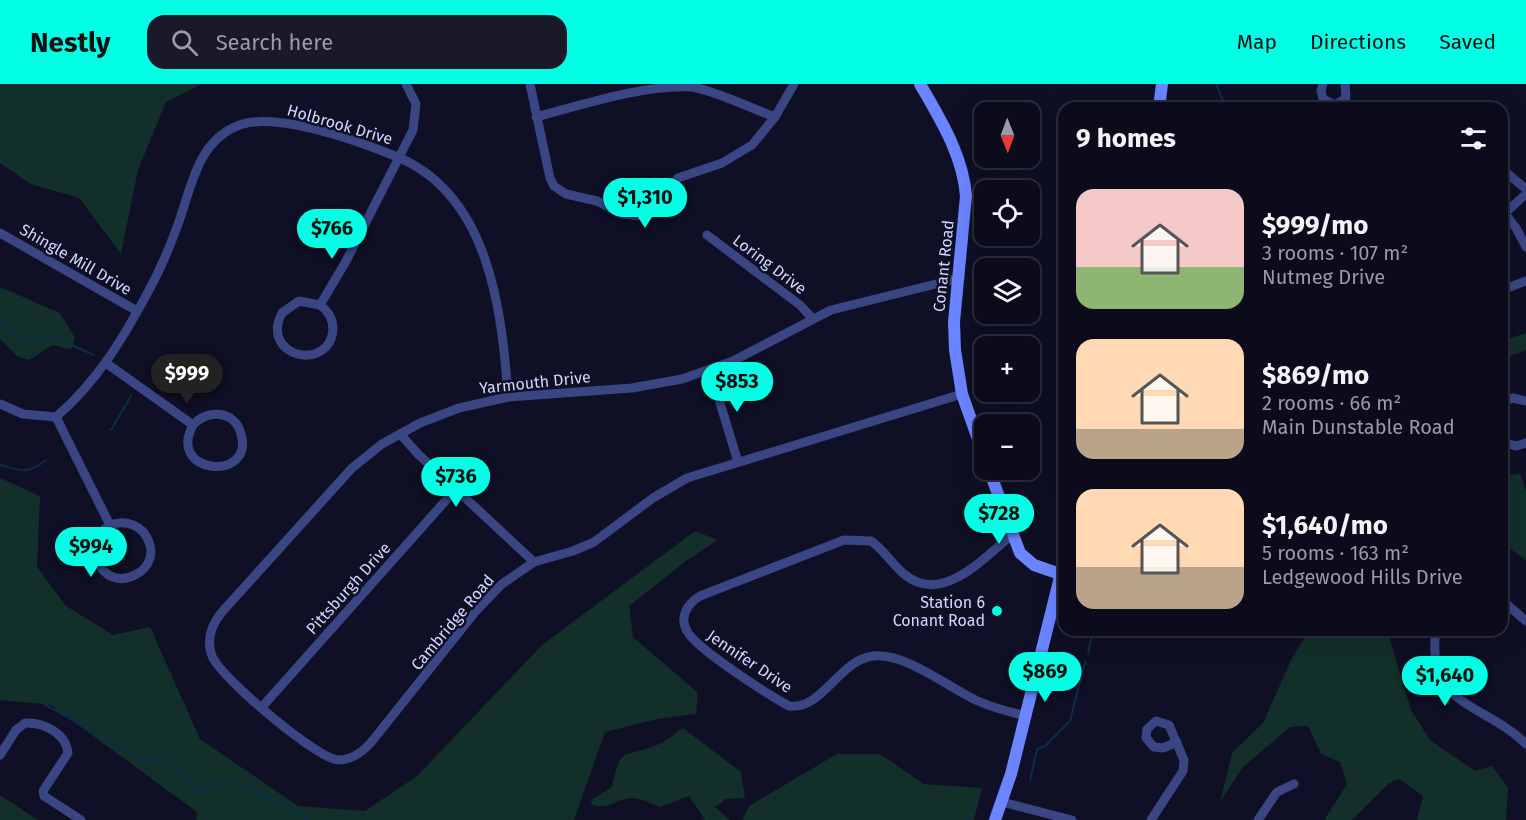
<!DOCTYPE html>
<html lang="en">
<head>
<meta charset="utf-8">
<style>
  :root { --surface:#0b0b1c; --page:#191929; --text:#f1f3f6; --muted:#9a9ba3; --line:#2b2b3b; --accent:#01fee5 }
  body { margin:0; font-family:"Fira Sans",sans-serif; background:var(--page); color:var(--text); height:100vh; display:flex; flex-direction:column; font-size:22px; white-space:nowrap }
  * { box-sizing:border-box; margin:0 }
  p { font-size:20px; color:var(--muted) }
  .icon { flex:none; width:33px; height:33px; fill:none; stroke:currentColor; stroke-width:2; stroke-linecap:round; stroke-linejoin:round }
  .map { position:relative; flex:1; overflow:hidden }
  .sheet { position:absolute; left:1058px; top:18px; width:450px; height:534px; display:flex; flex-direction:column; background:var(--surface); border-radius:18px; box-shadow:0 6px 24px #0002,0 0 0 2px var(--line) }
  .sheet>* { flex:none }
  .needle { width:39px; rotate:179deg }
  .tools { position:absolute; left:974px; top:18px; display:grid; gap:12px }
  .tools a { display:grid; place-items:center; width:66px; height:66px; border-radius:12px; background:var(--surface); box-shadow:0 6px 24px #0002,0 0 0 2px var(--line); font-size:30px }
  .price { position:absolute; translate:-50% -51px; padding:0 14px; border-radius:21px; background:var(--accent); color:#111; font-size:20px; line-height:39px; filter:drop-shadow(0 2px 3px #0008) }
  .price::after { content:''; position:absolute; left:50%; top:36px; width:18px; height:14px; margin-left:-9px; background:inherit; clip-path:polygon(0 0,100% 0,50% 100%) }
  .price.on { background:#222; color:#fff }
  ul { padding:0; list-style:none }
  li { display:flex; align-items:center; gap:18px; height:150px; padding:0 18px }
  li span { display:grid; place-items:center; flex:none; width:168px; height:120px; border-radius:18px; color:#555 }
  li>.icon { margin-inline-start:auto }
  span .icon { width:72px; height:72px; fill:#fffc; stroke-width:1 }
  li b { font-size:26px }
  h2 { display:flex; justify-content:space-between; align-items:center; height:72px; padding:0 18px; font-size:26px }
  header { display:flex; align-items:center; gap:36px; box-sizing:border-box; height:84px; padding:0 30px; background:var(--accent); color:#111 }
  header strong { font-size:28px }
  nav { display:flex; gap:33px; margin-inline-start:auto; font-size:21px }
  .search { width:420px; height:54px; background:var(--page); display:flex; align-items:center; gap:15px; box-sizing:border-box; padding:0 21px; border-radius:18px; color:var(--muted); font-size:22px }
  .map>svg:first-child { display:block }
  .green { fill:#122f29 }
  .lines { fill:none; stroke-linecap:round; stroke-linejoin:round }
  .stream { stroke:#0c2d47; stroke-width:2 }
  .street { stroke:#3a4684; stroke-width:9 }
  .secondary { stroke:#6b84ff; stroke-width:12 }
  .poi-dot { fill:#01fee5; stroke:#0f0f25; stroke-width:2 }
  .labels { text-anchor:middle; stroke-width:5; stroke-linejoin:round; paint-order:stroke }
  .street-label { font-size:16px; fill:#d3d7ff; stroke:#0f0f25 }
  .poi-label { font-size:16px; fill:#d3d7ff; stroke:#0f0f25; text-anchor:end }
</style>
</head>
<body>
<header>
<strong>Nestly</strong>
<div class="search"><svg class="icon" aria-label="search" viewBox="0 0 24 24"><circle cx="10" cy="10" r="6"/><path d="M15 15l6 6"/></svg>Search here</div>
<nav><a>Map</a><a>Directions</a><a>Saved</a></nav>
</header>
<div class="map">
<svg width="1526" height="736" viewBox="0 0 1526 736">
  <rect width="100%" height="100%" fill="#0f0f25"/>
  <g class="green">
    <polygon points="0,0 202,0 166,18 138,86 121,170 79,114 31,100 0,79"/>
    <polygon points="0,203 60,229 75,254 71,266 53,261 29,276 17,272 0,255"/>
    <polygon points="1526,249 1526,266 1502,275 1502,257"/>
    <polygon points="1520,390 1526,406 1526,476 1502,459 1502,392"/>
    <polygon points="0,394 40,412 37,483 66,522 113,551 150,543 200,655 298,722 365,727 417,692 542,561 695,447 718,456 686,477 629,522 633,553 698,609 696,630 657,635 605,648 574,736 196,736 197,728 51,621 0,616"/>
    <polygon points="1309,546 1393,546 1390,556 1411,626 1430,656 1475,687 1492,682 1508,704 1506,736 1417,736 1423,712 1399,695 1388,700 1352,736 1324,736 1347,700 1340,678 1321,670 1308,642 1290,643 1243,683 1220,718 1232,669 1263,639 1292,574"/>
    <path d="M683,644L741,688L745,714L726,715L715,723L730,736H705L689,712L660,723C650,719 637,712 626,715C610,718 611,725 592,721L591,716L612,703C620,659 627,674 659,660C667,657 675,649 683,644Z"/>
    <polygon points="837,670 880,670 924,700 982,704 974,736 742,736 749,722"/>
    <polygon points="0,711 38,736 0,736"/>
  </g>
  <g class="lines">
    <g class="stream">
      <polyline points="1216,0 1225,21 1222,24"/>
      <polyline points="0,240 25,257 56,254 94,271"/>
      <polyline points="111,346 131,312"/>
      <path d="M0,381C22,387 27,391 46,376"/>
      <polyline points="1088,570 1093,546"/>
      <polyline points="44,620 140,673 170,677 196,708 226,696 270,714 308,736"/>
      <polyline points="1030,696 1037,665 1045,662 1070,637 1085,578"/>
      <polyline points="967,736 976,721"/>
    </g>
    <g class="street">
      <polyline points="530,0 550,94 554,102 566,110 597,117 622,130 641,132 651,126 678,94 722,79 752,61 775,33 794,0"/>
      <polyline points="1323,0 1321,7 1323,15 1335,21 1346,14 1345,0"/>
      <path d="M536,33C582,21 645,0 693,3C721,9 748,23 775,33"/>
      <polyline points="1502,85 1526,105"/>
      <polyline points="1502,126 1516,144 1526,163"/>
      <polyline points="1505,129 1526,110"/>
      <polyline points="0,149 137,227"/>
      <polyline points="707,151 800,221 812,234"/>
      <path d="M960,194L831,226L733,277L682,295L632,304L508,313L459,324L420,339L382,360L352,384L221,529C211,542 206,556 212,572C220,593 317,675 338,676C353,676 364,667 373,656L476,527L502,500L534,478L573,467L594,458L653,414L687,394L962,310"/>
      <polyline points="1502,206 1526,197"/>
      <path d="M320,221L299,217L282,229C259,273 330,289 333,245C333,235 328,227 320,221L345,179L413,46L416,20L406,0"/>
      <path d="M106,279L193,341C166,391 255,398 241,350C235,326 207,325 193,341"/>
      <polyline points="710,286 738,378"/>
      <polyline points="1502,318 1513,314 1526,317"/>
      <polyline points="0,320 23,330 56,333"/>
      <path d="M56,333C97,298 124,253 149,206C160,186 169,165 177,143C191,106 196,59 237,42C274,26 358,57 395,72C489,109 502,226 508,313"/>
      <path d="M56,333L110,441C79,460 102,508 135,491C167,476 146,428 110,441"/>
      <polyline points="400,350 418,370 534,478"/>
      <polyline points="1502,358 1516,362 1526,359"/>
      <path d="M1012,451C983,474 942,522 904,490C892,480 884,466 871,457L844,456L700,512C687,520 679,533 687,547C695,564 769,611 789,622C823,626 839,576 873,572C905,568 949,604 978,617C993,624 1010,628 1026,632"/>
      <polyline points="1502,516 1526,537"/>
      <path d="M1436,546C1425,623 1485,619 1526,660"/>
      <polyline points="262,623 456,405"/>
      <path d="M0,671L16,646L25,639C43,638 66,649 68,669L43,707L44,712L81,736"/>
      <polyline points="1002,718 1072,736"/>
      <polyline points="1151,736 1183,687 1184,676 1169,641 1156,637 1147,645 1146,654 1154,663 1163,664 1177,658"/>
      <polyline points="1258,736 1277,708 1294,700"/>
    </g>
    <g class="secondary">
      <path d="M920,0C940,35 963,71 966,112L954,238L955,266L962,310L984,372"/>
      <polyline points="1159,24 1162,0"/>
      <polyline points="989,386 1020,469 1034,481 1060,490"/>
      <polyline points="995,736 1011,690 1064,477"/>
    </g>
  </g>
  <circle class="poi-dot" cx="997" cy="527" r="6"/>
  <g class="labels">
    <g class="street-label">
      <text transform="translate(340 40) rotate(16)" y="6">Holbrook Drive</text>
      <text transform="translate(76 175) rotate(30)" y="6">Shingle Mill Drive</text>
      <text transform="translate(770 180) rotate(37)" y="6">Loring Drive</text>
      <text transform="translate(943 182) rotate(-84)" y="6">Conant Road</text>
      <text transform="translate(535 298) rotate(-6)" y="6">Yarmouth Drive</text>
      <text transform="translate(348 504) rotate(-48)" y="6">Pittsburgh Drive</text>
      <text transform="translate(452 538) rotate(-50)" y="6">Cambridge Road</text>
      <text transform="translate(750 577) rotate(34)" y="6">Jennifer Drive</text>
    </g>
    <g class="poi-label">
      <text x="985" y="524">Station 6<tspan x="985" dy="18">Conant Road</tspan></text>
    </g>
  </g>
</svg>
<div class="tools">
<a><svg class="needle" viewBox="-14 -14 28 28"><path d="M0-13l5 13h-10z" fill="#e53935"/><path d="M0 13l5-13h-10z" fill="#9a9ba3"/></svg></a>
<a><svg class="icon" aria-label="locate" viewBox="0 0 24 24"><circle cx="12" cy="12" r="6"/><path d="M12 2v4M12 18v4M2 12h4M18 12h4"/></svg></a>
<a><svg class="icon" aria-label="layers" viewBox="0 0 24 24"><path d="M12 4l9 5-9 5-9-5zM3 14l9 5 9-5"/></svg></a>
<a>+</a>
<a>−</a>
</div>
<b class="price" style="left:645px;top:145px">$1,310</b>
<b class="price" style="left:332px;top:176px">$766</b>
<b class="price on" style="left:187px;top:321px">$999</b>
<b class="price" style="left:737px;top:329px">$853</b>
<b class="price" style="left:456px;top:424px">$736</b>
<b class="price" style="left:999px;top:461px">$728</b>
<b class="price" style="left:91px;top:494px">$994</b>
<b class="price" style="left:1045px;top:619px">$869</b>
<b class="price" style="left:1445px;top:623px">$1,640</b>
<section class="sheet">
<h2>9 homes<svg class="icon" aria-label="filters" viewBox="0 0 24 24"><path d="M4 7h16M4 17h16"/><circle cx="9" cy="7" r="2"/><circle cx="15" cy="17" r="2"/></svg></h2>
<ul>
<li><span style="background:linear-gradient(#f6c9c9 65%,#8fb573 0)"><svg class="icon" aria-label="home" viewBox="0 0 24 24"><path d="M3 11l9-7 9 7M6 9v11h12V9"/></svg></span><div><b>$999/mo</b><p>3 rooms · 107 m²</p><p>Nutmeg Drive</p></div></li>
<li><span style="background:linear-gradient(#ffd9b3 75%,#b9a48a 0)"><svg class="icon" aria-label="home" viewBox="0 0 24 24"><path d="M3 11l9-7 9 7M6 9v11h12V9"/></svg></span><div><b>$869/mo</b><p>2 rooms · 66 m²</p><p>Main Dunstable Road</p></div></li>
<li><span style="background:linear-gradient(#ffd9b3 65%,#b9a48a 0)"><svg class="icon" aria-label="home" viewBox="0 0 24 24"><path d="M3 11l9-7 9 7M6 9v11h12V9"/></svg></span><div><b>$1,640/mo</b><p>5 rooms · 163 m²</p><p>Ledgewood Hills Drive</p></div></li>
</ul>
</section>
</div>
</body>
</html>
